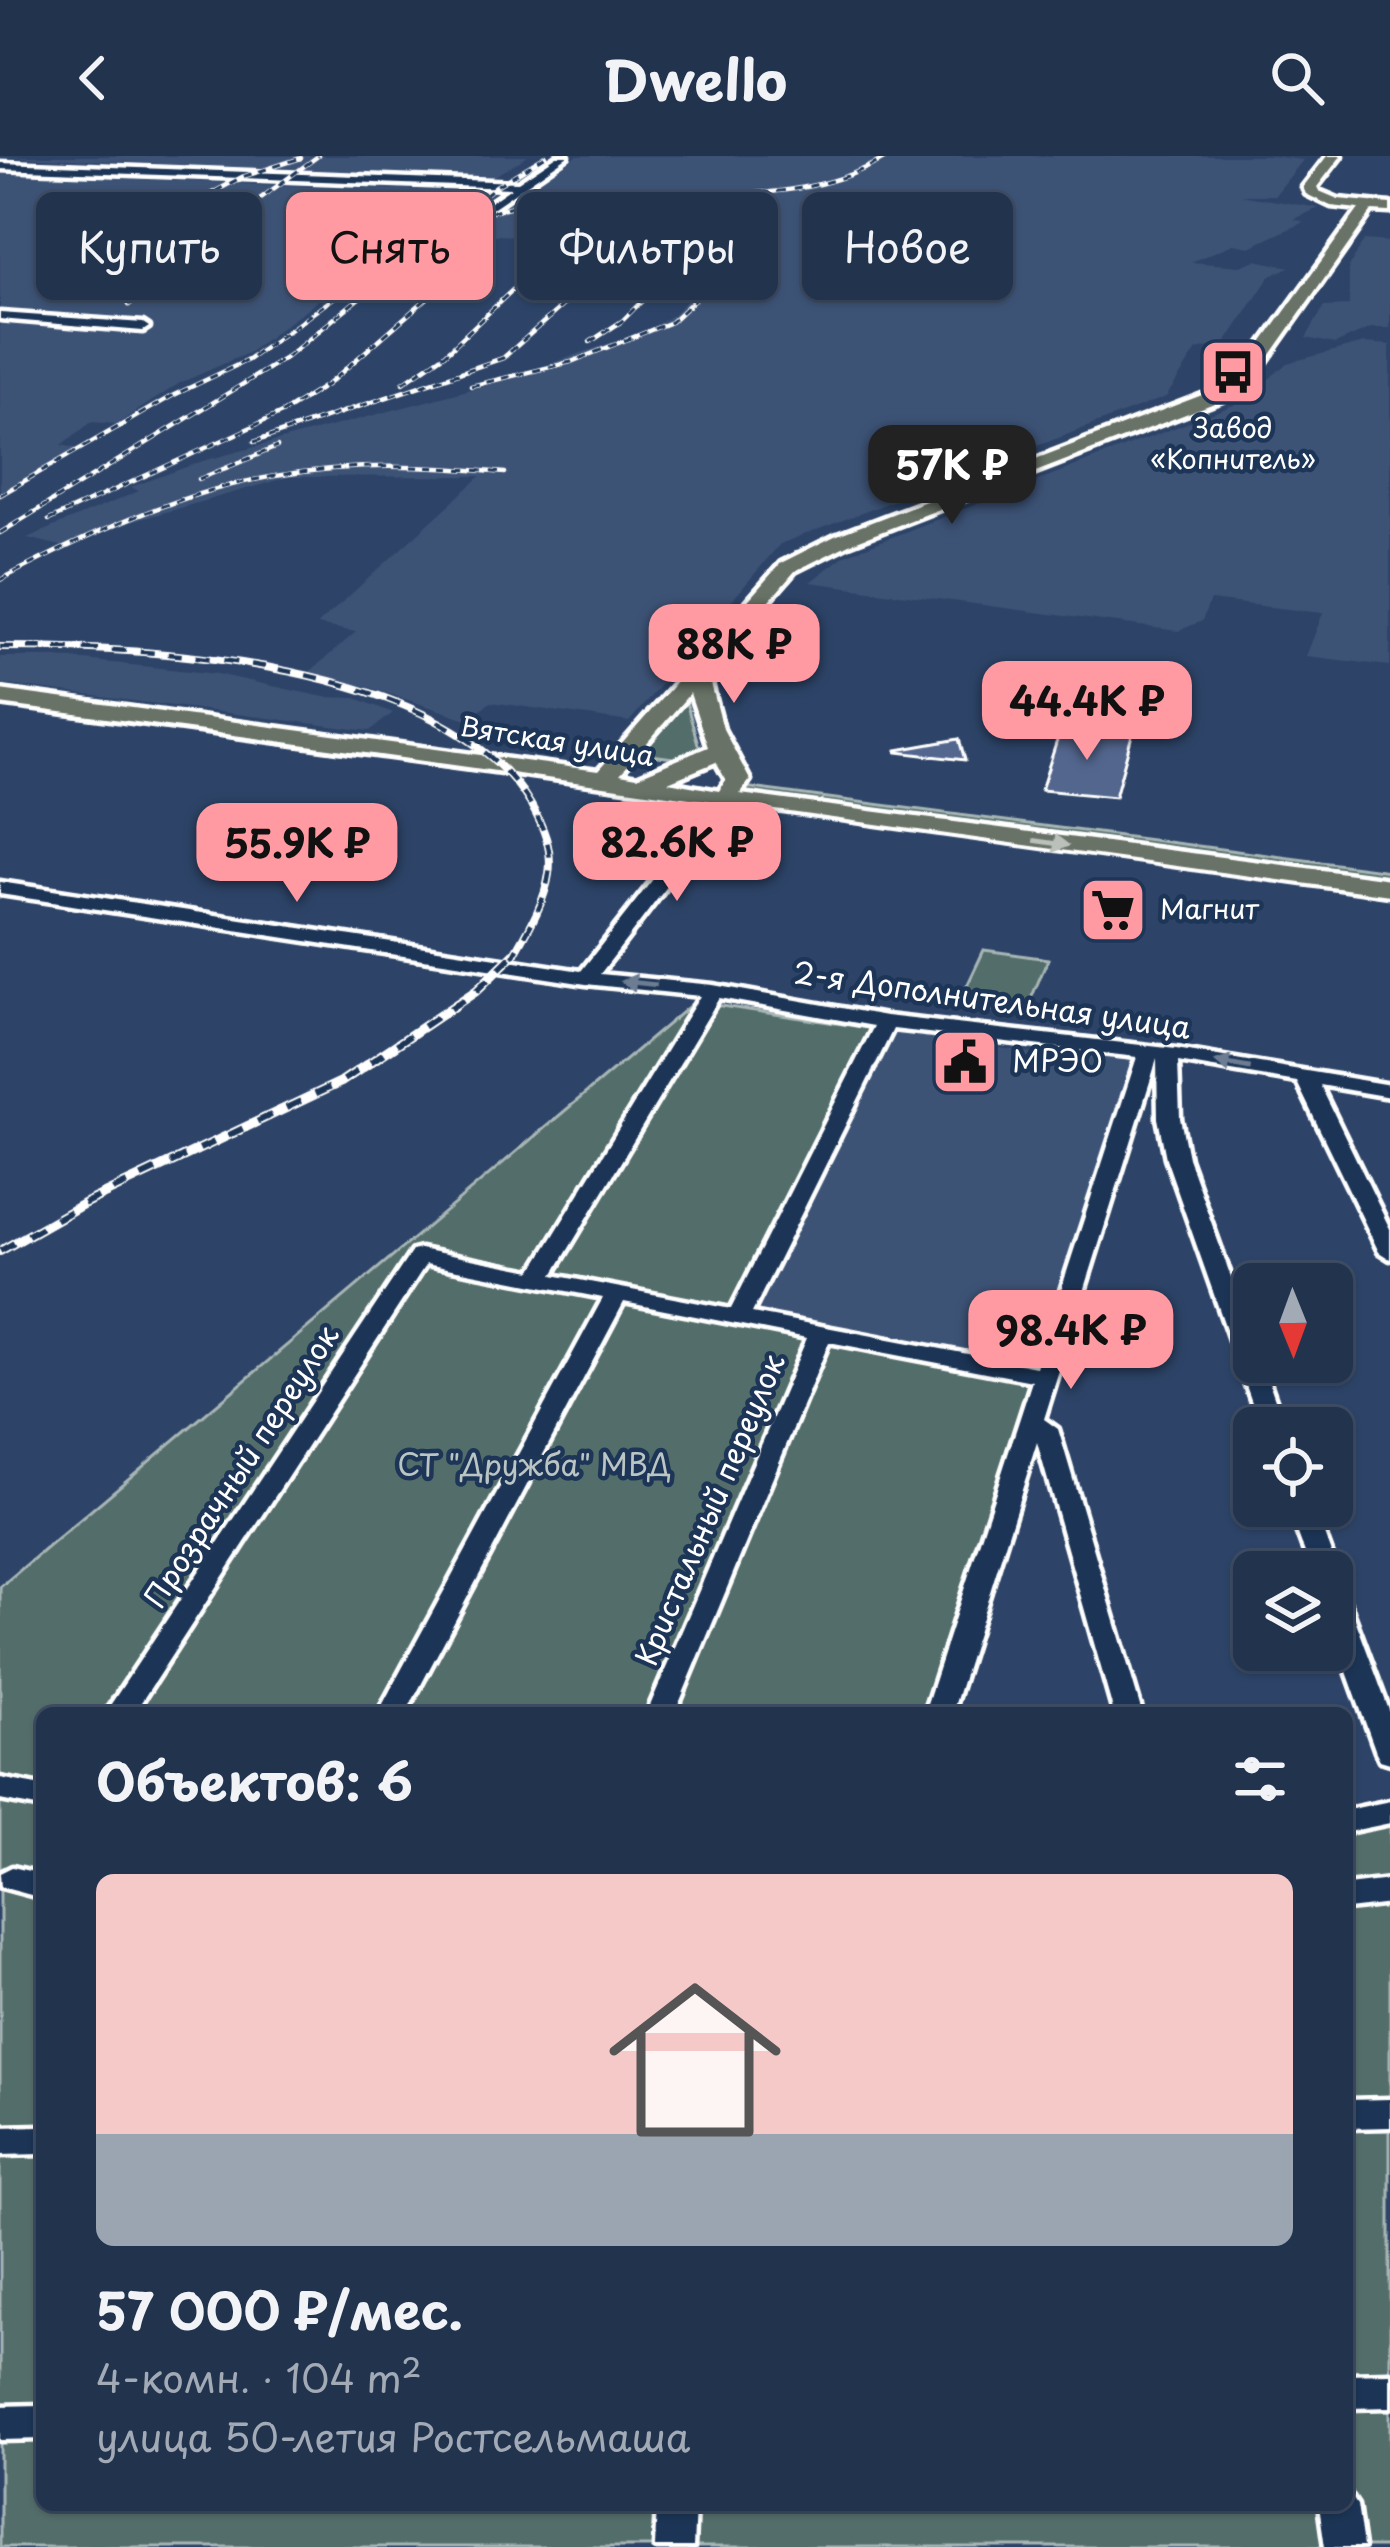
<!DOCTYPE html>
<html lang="ru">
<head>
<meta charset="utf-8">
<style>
  :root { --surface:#22334e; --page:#2e3f58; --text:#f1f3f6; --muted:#a2aab6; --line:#3f4e66; --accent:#ff9aa2 }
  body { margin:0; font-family:"Playpen Sans",sans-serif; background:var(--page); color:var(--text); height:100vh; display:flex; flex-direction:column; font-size:45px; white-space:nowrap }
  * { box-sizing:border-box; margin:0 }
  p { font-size:39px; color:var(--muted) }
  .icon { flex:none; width:66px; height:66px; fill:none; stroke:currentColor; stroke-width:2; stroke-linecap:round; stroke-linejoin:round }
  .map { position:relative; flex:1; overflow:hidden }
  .panel { position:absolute; left:36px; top:1551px; width:1317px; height:804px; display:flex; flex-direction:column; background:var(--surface); border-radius:18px; box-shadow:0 3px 9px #0004,0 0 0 3px var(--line) }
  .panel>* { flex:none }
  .hud { position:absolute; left:36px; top:36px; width:1320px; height:108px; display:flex; gap:24px }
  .needle { width:78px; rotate:179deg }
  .controls { position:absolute; left:1233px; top:1107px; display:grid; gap:24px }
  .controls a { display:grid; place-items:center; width:120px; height:120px; border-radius:18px; background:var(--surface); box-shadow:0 3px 9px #0004,0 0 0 3px var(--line); font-size:60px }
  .price { position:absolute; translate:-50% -102px; padding:0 27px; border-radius:24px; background:var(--accent); color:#111; font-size:39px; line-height:78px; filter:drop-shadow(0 3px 6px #0008) }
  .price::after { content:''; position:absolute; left:50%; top:72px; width:36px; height:27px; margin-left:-18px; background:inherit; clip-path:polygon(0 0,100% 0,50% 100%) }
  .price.on { background:#222; color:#fff }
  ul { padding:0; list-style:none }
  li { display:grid; align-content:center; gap:24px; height:636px; padding:0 60px }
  li span { display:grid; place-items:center; height:372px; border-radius:18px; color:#555 }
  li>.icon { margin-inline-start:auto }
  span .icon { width:216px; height:216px; fill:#fffc; stroke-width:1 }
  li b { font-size:51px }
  h2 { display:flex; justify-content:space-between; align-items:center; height:144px; padding:0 60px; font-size:51px }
  .chip { padding:0 42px; border-radius:18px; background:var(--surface); box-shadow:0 3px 9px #0004,0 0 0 3px var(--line); font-size:42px; line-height:108px }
  .chip.on { background:var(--accent); color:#111 }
  header { display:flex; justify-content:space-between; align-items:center; height:156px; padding:0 60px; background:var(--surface); font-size:54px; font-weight:700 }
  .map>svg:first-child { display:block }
  .built { fill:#3c5276 }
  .green { fill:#526d6b; stroke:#a8b6b5; stroke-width:3 }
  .building { fill:#52668e; stroke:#fff; stroke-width:3 }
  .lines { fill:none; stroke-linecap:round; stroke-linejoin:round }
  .minor-casing { stroke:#fff; stroke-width:9 }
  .major-casing { stroke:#fff; stroke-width:9 }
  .minor { fill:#1d3557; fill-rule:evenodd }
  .major { fill:#687266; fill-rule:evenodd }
  .rail-far2-casing { stroke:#fff; stroke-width:4.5 }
  .rail-far1-casing { stroke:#fff; stroke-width:8 }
  .rail-casing { stroke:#fff; stroke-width:10 }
  .rail-far2 { stroke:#1d3557; stroke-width:3; stroke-dasharray:8; stroke-linecap:butt }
  .rail-far1 { stroke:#1d3557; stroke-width:4.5; stroke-dasharray:14; stroke-linecap:butt }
  .rail { stroke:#1d3557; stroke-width:6; stroke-dasharray:16; stroke-linecap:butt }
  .oneway { fill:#bbc0ba }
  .oneway2 { fill:#6c7c92 }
  .labels { text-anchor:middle; stroke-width:9; stroke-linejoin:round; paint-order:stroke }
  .far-poi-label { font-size:27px; fill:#fff; stroke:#1d3557 }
  .far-street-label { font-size:27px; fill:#fff; stroke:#1d3557 }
  .street-label { font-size:30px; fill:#fff; stroke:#1d3557 }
  .poi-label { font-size:30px; fill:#fff; stroke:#1d3557; text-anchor:start }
  .park-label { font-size:30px; fill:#bac5c4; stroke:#1d3557 }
</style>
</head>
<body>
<header><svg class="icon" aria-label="back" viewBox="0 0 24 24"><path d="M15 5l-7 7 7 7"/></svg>Dwello<svg class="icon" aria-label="search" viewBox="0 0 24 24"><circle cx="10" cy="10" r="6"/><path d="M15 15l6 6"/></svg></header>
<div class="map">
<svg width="1390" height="2391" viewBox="0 0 1390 2391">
  <rect width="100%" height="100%" fill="#2d4468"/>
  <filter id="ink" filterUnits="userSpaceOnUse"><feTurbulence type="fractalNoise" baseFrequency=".00833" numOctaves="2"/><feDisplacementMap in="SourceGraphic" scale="24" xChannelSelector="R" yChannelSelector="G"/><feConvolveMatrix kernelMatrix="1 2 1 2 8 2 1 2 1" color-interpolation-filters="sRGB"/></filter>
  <g filter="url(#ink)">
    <g class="built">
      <polygon points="0,0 528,0 489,23"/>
      <polygon points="577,0 1270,0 1303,4 1275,39 1240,39 1319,52 1294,63 1304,66 1250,91 1233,88 1191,106 1240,110 1256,104 1290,111 1270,120 1226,187 1197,194 1166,241 780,388 629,566 491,546 467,563 365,530 305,520 356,476 317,469 481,320 288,321 127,367 70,392 27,382 139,335 131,331 203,305 543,214 540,211 648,174 674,158 736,88 468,78 467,74 492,57 499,45 531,31"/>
      <polygon points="0,17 271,29 474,36 330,123 342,126 248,197 180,227 117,268 92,266 61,289 81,293 0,343"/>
      <polygon points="1364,84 1390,86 1390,172 1371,172 1335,188 1306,182 1324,151 1349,150 1349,111"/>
      <polygon points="1364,187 1390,189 1390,510 1306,500 1323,457 1210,444 1202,465 1178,475 810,426 845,399 1244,245 1287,207"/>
      <polygon points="0,501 56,501 217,518 324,541 356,542 393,557 370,575 0,528"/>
      <polygon points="876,873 1052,900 1055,891 1143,903 1031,1218 734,1162"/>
    </g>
    <g class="green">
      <polygon points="681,546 686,546 699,591 696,597 681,603 651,599 647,592"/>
      <polygon points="744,631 1390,715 1390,725 739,639"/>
      <polygon points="984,794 1048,803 1024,859 958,849"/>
      <polygon points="694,846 876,873 734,1162 1031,1218 923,1557 42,1557 42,2349 1347,2349 1347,1676 1390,1667 1390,2391 0,2391 0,1431"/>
    </g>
    <g class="building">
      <polygon points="1061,572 1132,579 1115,641 1041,634"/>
      <polygon points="959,583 965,604 897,596 897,594"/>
    </g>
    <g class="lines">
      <g class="minor-casing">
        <g id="minor">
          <polygon points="557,0 568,0 449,82 445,77 511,32 0,13 0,7 518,26"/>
          <polygon points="0,157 143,167 149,171 143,175 0,163"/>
          <path d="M725,638L734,643L600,818L713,829L886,860L1176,893L1390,929V941L1320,929L1390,1073V1103L1379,1096L1297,926L1178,906L1180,962L1188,1002L1254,1185V1206H1262L1285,1272H1261L1166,1002L1158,962L1157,903L1044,1263L1058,1273L1142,1557H1114L1037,1286L952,1557H924L1032,1225L829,1186L675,1557H647L807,1182L624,1146L406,1557H378L603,1142L426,1108L134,1557H105L412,1095L420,1093L532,1115L700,840L586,828L0,738V726L581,815L719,639ZM719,842L874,870L731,1153L553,1119ZM893,873L1137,901L1036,1211L752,1157Z"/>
          <polygon points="1288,1350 1314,1350 1338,1416 1334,1422 1332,1416 1312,1416"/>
          <polygon points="1332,1427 1342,1429 1345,1436 1390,1557 1390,1607 1380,1604 1376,1596 1332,1474"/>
          <polygon points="0,1622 42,1630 42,1652 0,1644"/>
          <polygon points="1390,1645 1390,1667 1347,1676 1347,1654"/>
          <polygon points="12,1711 42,1718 42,1742 1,1731 0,1717"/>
          <polygon points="1390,1724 1390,1748 1347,1753 1347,1729"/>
          <polygon points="1390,1943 1390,1971 1347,1972 1347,1944"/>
          <polygon points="42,1970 42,1998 0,1999 0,1971"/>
          <polygon points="1390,2217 1390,2251 1347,2252 1347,2218"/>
          <polygon points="42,2249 42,2283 0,2284 0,2250"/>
          <polygon points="1347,2334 1357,2349 1363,2391 1325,2391 1319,2349 1347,2349"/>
          <polygon points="657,2349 695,2349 693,2391 655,2391"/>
        </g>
      </g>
      <g class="major-casing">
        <path id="major" d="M1327,0H1341L1317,31L1319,35L1338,43L1390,48V56L1372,55L1256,220L1235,239L849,388L795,415L708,516L723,573L750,624L740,638L1390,723V739C926,677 464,608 0,548V534L598,615L781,407L835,380L1223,231L1244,212L1359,53L1331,50L1306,38L1303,31ZM690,537L708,591L637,621L620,618ZM716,606L726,624L719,635L668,626Z"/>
      </g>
      <use href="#minor" class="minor"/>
      <use href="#major" class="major"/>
      <g class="rail-far2-casing">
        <g id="rail-far2">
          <path d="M460,65C501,51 544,42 588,39C689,33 798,55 889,0"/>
          <polyline points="145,73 242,21 301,2"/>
          <polyline points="711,108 767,40"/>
          <polyline points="129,149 219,73 318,0"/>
          <polyline points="590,186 622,165 677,110"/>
          <polyline points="403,227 445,198 545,103"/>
          <polyline points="471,230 571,206 671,166 747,94"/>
          <polyline points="254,286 503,202 612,106"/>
          <polyline points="199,323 277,291"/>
          <polyline points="0,339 172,240 248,204 393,99"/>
          <polyline points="49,364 284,256 328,228 477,99"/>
          <polyline points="0,377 287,201 496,30 546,0"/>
          <path d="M0,424C189,327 291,296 505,317"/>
        </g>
      </g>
      <g class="rail-far1-casing">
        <path id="rail-far1" d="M0,491C150,491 446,504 531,649C543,670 553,693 549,718C545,747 527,776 513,801"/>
      </g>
      <g class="rail-casing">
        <polyline id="rail" points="0,1095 83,1048 341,926 476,835 514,798"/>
      </g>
      <use href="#rail-far2" class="rail-far2"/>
      <use href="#rail-far1" class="rail-far1"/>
      <use href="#rail" class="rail"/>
    </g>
    <defs><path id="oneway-solid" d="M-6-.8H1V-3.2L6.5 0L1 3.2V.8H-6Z" transform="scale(3)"/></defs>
    <use class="oneway" href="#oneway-solid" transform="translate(1051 687) rotate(8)"/>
    <g class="oneway2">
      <use href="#oneway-solid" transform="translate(639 827) rotate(-174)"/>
      <use href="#oneway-solid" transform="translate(1233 909) rotate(-170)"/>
    </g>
  </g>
  <defs>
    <g id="bus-square" transform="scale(3.45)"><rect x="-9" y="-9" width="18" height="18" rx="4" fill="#ff9aa2" stroke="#1d3557"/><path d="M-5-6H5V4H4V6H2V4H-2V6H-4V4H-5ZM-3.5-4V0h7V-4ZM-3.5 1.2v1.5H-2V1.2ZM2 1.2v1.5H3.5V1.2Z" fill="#111"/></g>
    <g id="supermarket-square" transform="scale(3.45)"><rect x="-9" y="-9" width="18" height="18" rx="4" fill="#ff9aa2" stroke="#1d3557"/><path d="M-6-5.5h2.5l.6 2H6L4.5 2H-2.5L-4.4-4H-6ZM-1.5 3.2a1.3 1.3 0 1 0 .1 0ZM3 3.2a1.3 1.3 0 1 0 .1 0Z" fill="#111"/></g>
    <g id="civic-square" transform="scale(3.45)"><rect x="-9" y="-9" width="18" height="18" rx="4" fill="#ff9aa2" stroke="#1d3557"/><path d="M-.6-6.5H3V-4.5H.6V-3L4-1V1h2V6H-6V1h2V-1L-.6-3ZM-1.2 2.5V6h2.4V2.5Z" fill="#111"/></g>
  </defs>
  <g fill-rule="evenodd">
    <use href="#bus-square" x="1233" y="216"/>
    <use href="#supermarket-square" x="1113" y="754"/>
    <use href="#civic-square" x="965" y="906"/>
  </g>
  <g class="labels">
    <g class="far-poi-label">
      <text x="1233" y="282">Завод<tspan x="1233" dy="31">«Копнитель»</tspan></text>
      <text x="1160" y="763" text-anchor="start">Магнит</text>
    </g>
    <g class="far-street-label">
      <text transform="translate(557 586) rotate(9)" y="9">Вятская улица</text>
    </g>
    <g class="street-label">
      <text transform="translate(992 845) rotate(8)" y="10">2-я Дополнительная улица</text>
      <text transform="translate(242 1311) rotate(-57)" y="10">Прозрачный переулок</text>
      <text transform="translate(711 1354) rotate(-67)" y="10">Кристальный переулок</text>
    </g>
    <g class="poi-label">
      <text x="1012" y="916">МРЭО</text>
    </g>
    <g class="park-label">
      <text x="534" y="1320">СТ "Дружба" МВД</text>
    </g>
  </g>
</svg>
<div class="controls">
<a><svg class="needle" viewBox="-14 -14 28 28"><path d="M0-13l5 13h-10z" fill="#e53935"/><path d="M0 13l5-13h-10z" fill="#a2aab6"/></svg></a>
<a><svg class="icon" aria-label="locate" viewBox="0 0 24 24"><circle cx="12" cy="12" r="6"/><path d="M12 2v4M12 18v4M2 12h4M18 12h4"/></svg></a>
<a><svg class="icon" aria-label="layers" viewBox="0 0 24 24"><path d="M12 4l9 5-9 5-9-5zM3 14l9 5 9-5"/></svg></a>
</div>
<b class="price on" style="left:952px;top:371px">57K ₽</b>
<b class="price" style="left:734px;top:550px">88K ₽</b>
<b class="price" style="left:1087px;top:607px">44.4K ₽</b>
<b class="price" style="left:677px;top:748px">82.6K ₽</b>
<b class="price" style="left:297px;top:749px">55.9K ₽</b>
<b class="price" style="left:1071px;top:1236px">98.4K ₽</b>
<div class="hud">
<a class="chip">Купить</a>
<a class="chip on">Снять</a>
<a class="chip">Фильтры</a>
<a class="chip">Новое</a>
</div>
<section class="panel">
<h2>Объектов: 6<svg class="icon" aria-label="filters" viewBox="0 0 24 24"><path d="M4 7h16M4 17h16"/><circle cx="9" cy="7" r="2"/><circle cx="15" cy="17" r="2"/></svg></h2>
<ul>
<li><span style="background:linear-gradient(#f6c9c9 70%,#9aa5b1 0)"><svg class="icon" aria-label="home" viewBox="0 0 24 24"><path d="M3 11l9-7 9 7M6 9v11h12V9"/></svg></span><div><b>57 000 ₽/мес.</b><p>4-комн. · 104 m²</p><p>улица 50-летия Ростсельмаша</p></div></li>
</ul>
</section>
</div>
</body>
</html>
